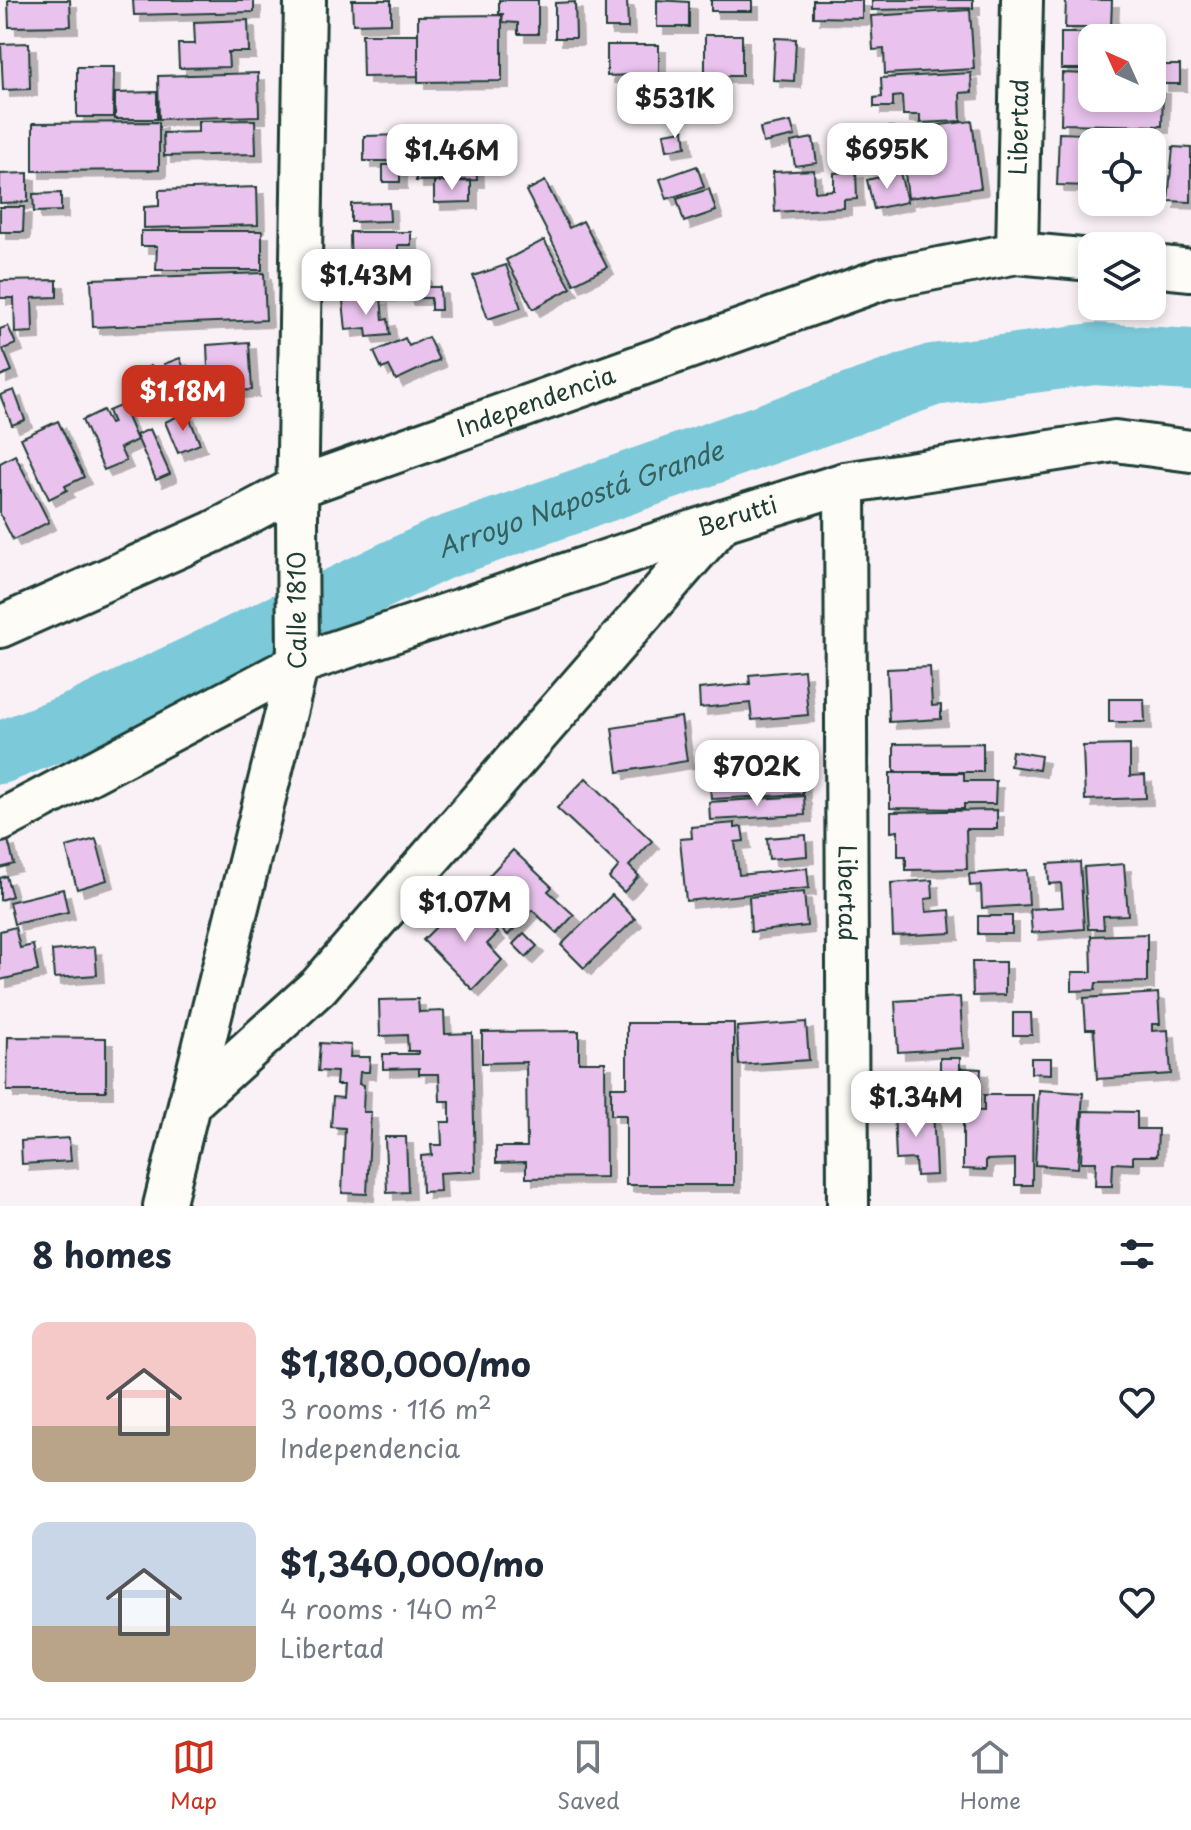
<!DOCTYPE html>
<html lang="en">
<head>
<meta charset="utf-8">
<style>
  :root { --surface:#fff; --page:#f6f6f7; --text:#1f2937; --muted:#747a83; --line:#e0e1e3; --accent:#c8321e }
  body { margin:0; font-family:"Playpen Sans",sans-serif; background:var(--page); color:var(--text); height:100vh; display:flex; flex-direction:column; font-size:30px; white-space:nowrap }
  * { box-sizing:border-box; margin:0 }
  p { font-size:26px; color:var(--muted) }
  .icon { flex:none; width:44px; height:44px; fill:none; stroke:currentColor; stroke-width:2; stroke-linecap:round; stroke-linejoin:round }
  .map { position:relative; height:1206px; overflow:hidden }
  .details { display:flex; flex-direction:column; background:var(--surface); flex:1 }
  .details>* { flex:none }
  .needle { width:52px; rotate:315deg }
  .controls { position:absolute; left:1078px; top:24px; display:grid; gap:16px }
  .controls a { display:grid; place-items:center; width:88px; height:88px; border-radius:16px; background:var(--surface); box-shadow:0 4px 12px #0003; font-size:40px }
  .price { position:absolute; translate:-50% -68px; padding:0 18px; border-radius:16px; background:#fff; color:#222; font-size:26px; line-height:52px; filter:drop-shadow(0 2px 4px #0008) }
  .price::after { content:''; position:absolute; left:50%; top:48px; width:24px; height:18px; margin-left:-12px; background:inherit; clip-path:polygon(0 0,100% 0,50% 100%) }
  .price.selected { background:var(--accent); color:#fff }
  ul { padding:0; list-style:none }
  li { display:flex; align-items:center; gap:24px; height:200px; padding:0 32px }
  li span { display:grid; place-items:center; flex:none; width:224px; height:160px; border-radius:16px; color:#555 }
  li>.icon { margin-inline-start:auto }
  span .icon { width:96px; height:96px; fill:#fffc; stroke-width:1 }
  li b { font-size:34px }
  h2 { display:flex; justify-content:space-between; align-items:center; height:96px; padding:0 32px; font-size:34px }
  .tabs { display:flex; justify-content:space-around; align-items:center; height:112px; border-top:2px solid var(--line); background:var(--surface); font-size:22px; color:var(--muted) }
  .tabs a { display:grid; justify-items:center; gap:4px }
  .tabs .selected { color:var(--accent) }
  .map>svg:first-child { display:block }
  .lines { fill:none; stroke-linecap:round; stroke-linejoin:round }
  .river { stroke:#7bc9d9; stroke-width:62 }
  .building { fill:#e9c3ed; stroke:#1f3d34; stroke-width:2; filter:url(#shadow) }
  .minor-casing { stroke:#1f3d34; stroke-width:46 }
  .minor { stroke:#fdfcf7; stroke-width:40 }
  .labels { text-anchor:middle; stroke-width:6; stroke-linejoin:round; paint-order:stroke }
  .street-label { font-size:24px; fill:#1f3d34; stroke:#fdfcf7 }
  .water-label { font-size:26px; font-style:italic; fill:#36605d; stroke:#fdfcf7 }
</style>
</head>
<body>
<div class="map">
<svg width="1191" height="1206" viewBox="0 0 1191 1206">
  <defs>
    <filter id="shadow"><feDropShadow dx="7" dy="7" stdDeviation="0" flood-color="#0004"/></filter>
  </defs>
  <rect width="100%" height="100%" fill="#f9f1f5"/>
  <filter id="ink" filterUnits="userSpaceOnUse"><feTurbulence type="fractalNoise" baseFrequency=".0125" numOctaves="2"/><feDisplacementMap in="SourceGraphic" scale="16" xChannelSelector="R" yChannelSelector="G"/><feConvolveMatrix kernelMatrix="1 2 1 2 8 2 1 2 1" color-interpolation-filters="sRGB"/></filter>
  <g filter="url(#ink)">
    <g class="lines">
      <path class="river" id="s1" d="M0,753L83,720L438,550L933,375L1094,354L1191,360"/>
    </g>
    <g class="building">
      <polygon points="8,0 70,0 71,26 9,27"/>
      <polygon points="133,0 254,0 254,12 134,15"/>
      <polygon points="352,0 391,0 391,23 353,24"/>
      <polygon points="499,0 538,0 538,34 518,34 518,23 502,22 503,14 499,14"/>
      <polygon points="605,0 627,0 628,28 605,28"/>
      <polygon points="657,0 689,2 689,27 657,27"/>
      <rect x="711" y="0" width="41" height="11"/>
      <polygon points="813,0 862,0 862,18 813,17"/>
      <polygon points="872,0 973,0 973,8 872,10"/>
      <polygon points="1066,0 1112,0 1111,28 1065,28"/>
      <polygon points="575,2 576,38 555,38 555,3"/>
      <polygon points="970,10 974,69 885,74 884,49 873,50 871,16"/>
      <polygon points="502,15 502,81 418,82 418,16"/>
      <polygon points="248,20 249,52 228,52 229,67 179,68 178,44 195,44 194,22"/>
      <polygon points="1061,33 1139,33 1139,38 1092,38 1092,69 1061,69"/>
      <polygon points="362,34 418,34 418,76 363,77"/>
      <rect x="705" y="35" width="37" height="41"/>
      <polygon points="775,38 796,39 794,81 773,80"/>
      <polygon points="29,43 30,89 3,90 1,44"/>
      <polygon points="607,45 659,45 659,74 607,76"/>
      <rect x="1161" y="65" width="19" height="19"/>
      <polygon points="77,67 114,67 113,117 77,117"/>
      <polygon points="258,73 259,116 159,119 158,76"/>
      <polygon points="971,73 972,92 960,93 961,121 920,123 920,115 903,115 902,96 893,97 893,107 874,107 874,98 882,97 881,78"/>
      <polygon points="1062,73 1087,74 1087,86 1092,86 1092,98 1152,98 1152,87 1163,87 1162,126 1061,124"/>
      <polygon points="157,92 157,119 115,119 115,93"/>
      <polygon points="255,120 256,154 164,156 163,133 198,132 198,121"/>
      <polygon points="972,121 981,188 908,198 903,155 919,154 916,128"/>
      <polygon points="159,122 159,170 33,171 33,123"/>
      <polygon points="791,122 795,136 763,143 760,128"/>
      <polygon points="893,127 893,151 859,152 858,128"/>
      <polygon points="684,130 686,147 667,150 664,133"/>
      <polygon points="1059,133 1149,136 1149,142 1092,142 1092,186 1057,185"/>
      <polygon points="406,135 406,161 364,161 364,136"/>
      <polygon points="813,138 817,163 795,166 791,142"/>
      <polygon points="1173,147 1191,148 1191,202 1168,201"/>
      <polygon points="430,154 476,154 477,180 416,181 416,176 424,175 423,166 430,166"/>
      <rect x="383" y="165" width="17" height="17"/>
      <polygon points="697,166 704,187 667,199 660,179"/>
      <polygon points="814,170 815,192 834,190 834,173 856,171 857,199 844,200 844,208 775,212 773,172"/>
      <polygon points="900,172 907,202 874,209 867,180"/>
      <polygon points="28,173 28,202 0,203 0,174"/>
      <polygon points="471,181 471,202 434,203 434,182"/>
      <polygon points="545,181 569,228 583,221 607,267 574,284 526,191"/>
      <polygon points="257,187 258,225 144,228 144,207 159,206 159,190"/>
      <polygon points="709,189 716,211 684,222 677,199"/>
      <polygon points="61,193 61,211 34,212 33,194"/>
      <polygon points="389,203 390,221 351,222 351,204"/>
      <polygon points="0,207 24,207 23,232 0,232"/>
      <polygon points="141,231 262,231 262,270 156,270 157,246 141,246"/>
      <polygon points="350,232 411,232 411,245 398,245 398,282 388,283 388,294 351,295"/>
      <polygon points="544,240 571,288 533,309 506,260"/>
      <polygon points="506,265 521,308 488,319 473,276"/>
      <polygon points="264,273 266,320 93,327 91,279"/>
      <polygon points="406,274 424,274 425,287 440,287 441,310 431,310 431,298 406,298"/>
      <polygon points="57,280 57,297 32,298 33,332 15,333 14,298 0,298 0,281"/>
      <polygon points="381,297 383,320 388,319 390,335 367,337 366,328 346,330 343,301"/>
      <polygon points="8,326 16,344 3,349 12,371 0,376 0,329"/>
      <polygon points="428,337 439,360 396,380 389,366 382,369 374,352 405,338 409,346"/>
      <polygon points="249,342 252,390 197,393 195,370 208,369 207,345"/>
      <polygon points="180,358 189,382 173,389 164,364"/>
      <polygon points="151,366 160,385 147,390 138,371"/>
      <polygon points="14,390 25,420 12,425 0,395"/>
      <polygon points="122,405 137,440 120,448 126,461 104,470 82,420 103,410 110,424 113,423 108,411"/>
      <polygon points="187,412 200,444 178,453 165,422"/>
      <polygon points="58,421 84,477 65,486 67,490 49,499 21,438"/>
      <polygon points="150,429 170,474 156,480 136,435"/>
      <polygon points="15,455 49,522 13,540 0,514 0,463"/>
      <polygon points="930,667 932,706 941,705 941,719 889,722 887,669"/>
      <polygon points="804,670 808,715 752,720 750,703 700,708 699,689 750,684 749,675"/>
      <polygon points="1109,699 1144,699 1145,722 1109,722"/>
      <polygon points="681,717 687,761 618,772 612,728"/>
      <polygon points="983,743 983,772 894,772 894,744"/>
      <polygon points="1130,745 1130,776 1145,775 1146,798 1085,800 1083,746"/>
      <polygon points="1012,751 1041,756 1039,770 1010,766"/>
      <polygon points="802,761 803,794 711,799 709,767"/>
      <polygon points="890,773 964,773 964,781 996,781 995,804 964,804 964,809 890,808"/>
      <polygon points="586,778 652,841 629,866 639,876 624,892 609,878 619,866 557,808"/>
      <polygon points="804,796 805,815 710,820 709,802"/>
      <polygon points="997,810 997,829 966,829 967,869 906,870 906,856 898,856 898,831 891,832 891,812"/>
      <polygon points="735,823 735,828 742,827 744,841 735,842 739,875 807,868 809,888 686,901 680,839 692,838 691,827"/>
      <polygon points="806,835 807,856 769,859 767,838"/>
      <polygon points="96,839 107,880 77,889 66,847"/>
      <polygon points="8,840 14,864 0,868 0,842"/>
      <polygon points="513,850 552,887 548,891 574,915 557,933 532,910 508,935 468,898"/>
      <polygon points="1080,862 1084,929 1032,933 1030,909 1063,907 1061,883 1049,884 1048,864"/>
      <polygon points="1124,864 1128,915 1103,916 1104,929 1088,929 1084,867"/>
      <polygon points="1027,870 1029,905 982,908 981,885 970,886 969,874"/>
      <polygon points="6,876 12,896 0,900 0,878"/>
      <polygon points="932,880 933,898 925,899 926,912 950,910 952,933 893,936 891,883"/>
      <polygon points="63,889 68,912 14,924 9,902"/>
      <polygon points="804,892 807,926 751,932 749,897"/>
      <polygon points="612,895 635,919 584,968 561,945"/>
      <polygon points="464,899 498,933 487,944 502,960 473,990 423,940"/>
      <rect x="978" y="916" width="34" height="18"/>
      <polygon points="15,927 20,948 33,945 38,971 0,980 0,931"/>
      <polygon points="524,933 537,946 526,957 513,944"/>
      <polygon points="1147,934 1147,982 1096,983 1095,990 1072,991 1072,972 1092,972 1091,936"/>
      <polygon points="95,947 97,975 54,978 52,951"/>
      <polygon points="972,962 1005,962 1005,995 973,996"/>
      <polygon points="1158,993 1160,1024 1152,1024 1152,1031 1168,1030 1171,1074 1097,1079 1094,1029 1086,1029 1084,998"/>
      <polygon points="960,997 963,1048 898,1052 895,1001"/>
      <polygon points="418,999 419,1012 444,1011 445,1034 472,1033 475,1171 439,1173 440,1191 422,1192 421,1156 432,1155 431,1145 442,1145 441,1122 450,1122 450,1101 440,1101 439,1074 419,1074 419,1068 383,1069 383,1054 418,1054 418,1051 408,1051 407,1035 380,1036 379,1000"/>
      <polygon points="1013,1013 1031,1013 1032,1035 1013,1035"/>
      <polygon points="806,1022 809,1060 739,1065 737,1027"/>
      <polygon points="627,1023 734,1023 734,1185 626,1185 626,1115 611,1115 611,1087 627,1087"/>
      <polygon points="579,1031 579,1062 605,1062 606,1177 526,1178 526,1162 496,1163 496,1147 527,1147 526,1062 482,1063 482,1032"/>
      <polygon points="8,1037 106,1038 106,1091 7,1091"/>
      <polygon points="320,1043 351,1045 350,1057 370,1057 369,1072 360,1072 359,1084 364,1085 363,1112 371,1112 367,1194 342,1193 345,1128 331,1127 333,1097 343,1098 344,1085 336,1085 337,1072 318,1071"/>
      <polygon points="940,1058 960,1058 960,1076 940,1075"/>
      <polygon points="1031,1058 1051,1058 1051,1074 1031,1073"/>
      <polygon points="962,1068 981,1069 979,1103 961,1102"/>
      <polygon points="1039,1090 1083,1093 1078,1168 1035,1165"/>
      <polygon points="984,1095 1033,1095 1032,1185 1015,1185 1015,1159 986,1160 986,1170 963,1169 963,1110 984,1111"/>
      <polygon points="933,1108 936,1175 916,1176 915,1159 896,1160 894,1110"/>
      <polygon points="1083,1111 1137,1112 1137,1129 1158,1129 1157,1156 1133,1156 1133,1164 1113,1163 1112,1186 1095,1186 1096,1162 1081,1162"/>
      <polygon points="385,1137 406,1137 408,1192 387,1193"/>
      <polygon points="69,1138 71,1161 22,1164 21,1141"/>
    </g>
    <g class="lines">
      <g class="minor-casing">
        <g id="minor">
          <path id="s2" d="M1017,253L1022,0"/>
          <polyline points="1152,266 1191,270"/>
          <path id="s3" d="M845,483L848,1206"/>
          <path id="s4" d="M0,627L213,532L298,487L883,279L1017,253L1092,260"/>
          <path id="s5" d="M0,821L298,664L723,521L845,483L1115,441L1191,451"/>
          <polyline points="189,1104 319,986 723,521"/>
          <path id="s6" d="M164,1206L298,664L297,517L305,0"/>
        </g>
      </g>
      <use href="#minor" class="minor"/>
    </g>
  </g>
  <g class="labels">
    <g class="street-label">
      <text dy="8" stroke="none"><textPath href="#s2" startOffset="126">Libertad</textPath></text>
      <text dy="8" stroke="none"><textPath href="#s4" startOffset="582">Independencia</textPath></text>
      <text dy="8" stroke="none"><textPath href="#s5" startOffset="800">Berutti</textPath></text>
      <text dy="8" stroke="none"><textPath href="#s6" startOffset="612">Calle 1810</textPath></text>
      <text dy="8" stroke="none"><textPath href="#s3" startOffset="410">Libertad</textPath></text>
    </g>
    <g class="water-label">
      <text dy="9" stroke="none"><textPath href="#s1" startOffset="634">Arroyo Napostá Grande</textPath></text>
    </g>
  </g>
</svg>
<div class="controls">
<a><svg class="needle" viewBox="-14 -14 28 28"><path d="M0-13l5 13h-10z" fill="#e53935"/><path d="M0 13l5-13h-10z" fill="#747a83"/></svg></a>
<a><svg class="icon" aria-label="locate" viewBox="0 0 24 24"><circle cx="12" cy="12" r="6"/><path d="M12 2v4M12 18v4M2 12h4M18 12h4"/></svg></a>
<a><svg class="icon" aria-label="layers" viewBox="0 0 24 24"><path d="M12 4l9 5-9 5-9-5zM3 14l9 5 9-5"/></svg></a>
</div>
<b class="price" style="left:675px;top:140px">$531K</b>
<b class="price" style="left:887px;top:191px">$695K</b>
<b class="price" style="left:452px;top:192px">$1.46M</b>
<b class="price" style="left:366px;top:317px">$1.43M</b>
<b class="price selected" style="left:183px;top:433px">$1.18M</b>
<b class="price" style="left:757px;top:808px">$702K</b>
<b class="price" style="left:465px;top:944px">$1.07M</b>
<b class="price" style="left:916px;top:1139px">$1.34M</b>
</div>
<section class="details">
<h2>8 homes<svg class="icon" aria-label="filters" viewBox="0 0 24 24"><path d="M4 7h16M4 17h16"/><circle cx="9" cy="7" r="2"/><circle cx="15" cy="17" r="2"/></svg></h2>
<ul>
<li><span style="background:linear-gradient(#f6c9c9 65%,#b9a48a 0)"><svg class="icon" aria-label="home" viewBox="0 0 24 24"><path d="M3 11l9-7 9 7M6 9v11h12V9"/></svg></span><div><b>$1,180,000/mo</b><p>3 rooms · 116 m²</p><p>Independencia</p></div><svg class="icon" aria-label="heart" viewBox="0 0 24 24"><path d="M12 20l-8-8c-3-5 5-10 8-4 3-6 11-1 8 4z"/></svg></li>
<li><span style="background:linear-gradient(#c9d6e8 65%,#b9a48a 0)"><svg class="icon" aria-label="home" viewBox="0 0 24 24"><path d="M3 11l9-7 9 7M6 9v11h12V9"/></svg></span><div><b>$1,340,000/mo</b><p>4 rooms · 140 m²</p><p>Libertad</p></div><svg class="icon" aria-label="heart" viewBox="0 0 24 24"><path d="M12 20l-8-8c-3-5 5-10 8-4 3-6 11-1 8 4z"/></svg></li>
</ul>
</section>
<nav class="tabs">
<a class="selected"><svg class="icon" aria-label="map" viewBox="0 0 24 24"><path d="M3 6l6-2 6 2 6-2v14l-6 2-6-2-6 2zM9 4v14M15 6v14"/></svg>Map</a>
<a><svg class="icon" aria-label="saved" viewBox="0 0 24 24"><path d="M7 4h10v16l-5-4-5 4z"/></svg>Saved</a>
<a><svg class="icon" aria-label="home" viewBox="0 0 24 24"><path d="M3 11l9-7 9 7M6 9v11h12V9"/></svg>Home</a>
</nav>
</body>
</html>
